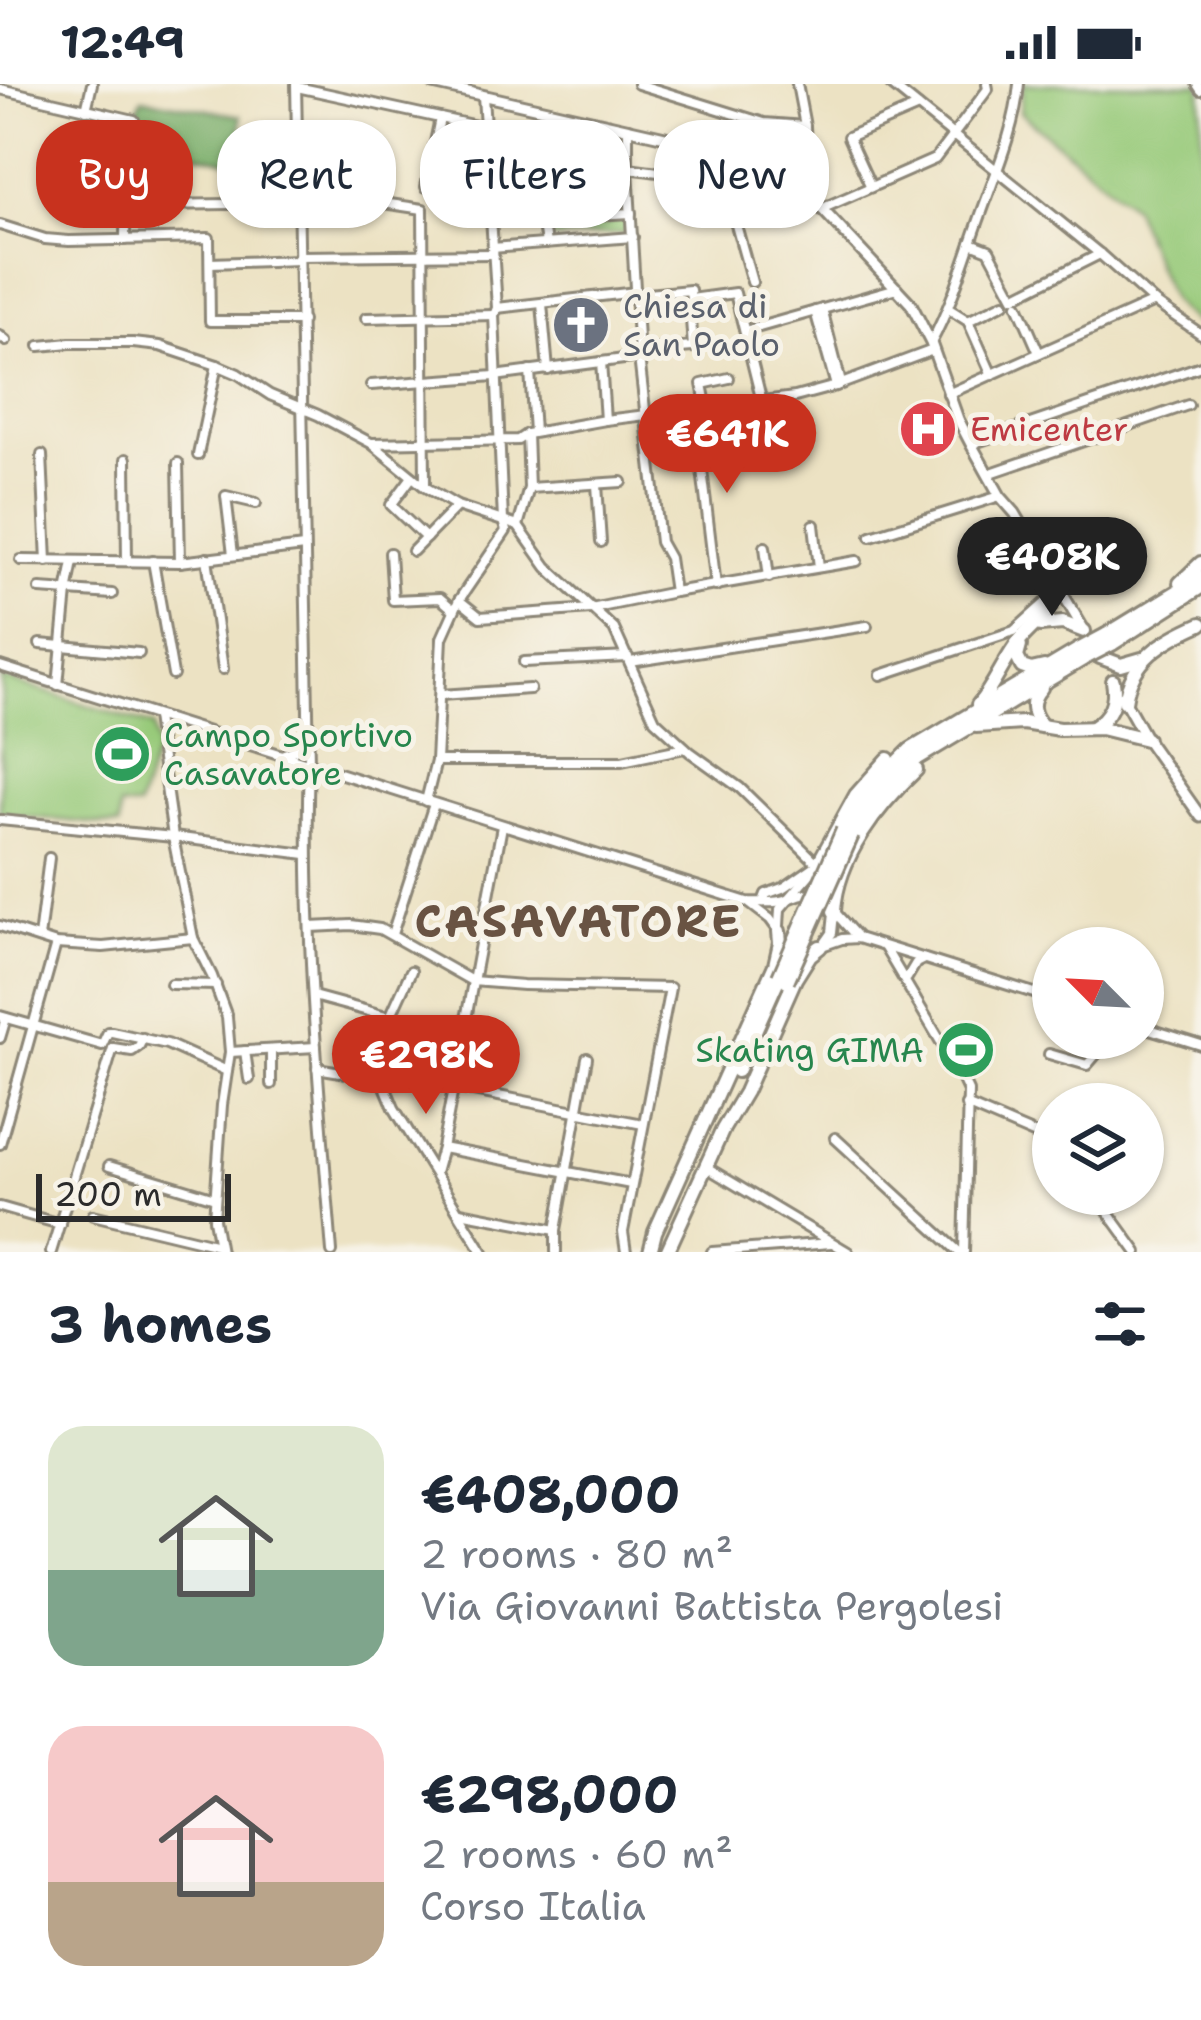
<!DOCTYPE html>
<html lang="en">
<head>
<meta charset="utf-8">
<style>
  :root { --surface:#fff; --page:#f2f2f3; --text:#1f2937; --muted:#747a83; --accent:#c8321e }
  body { margin:0; font-family:"Shantell Sans",sans-serif; background:var(--page); color:var(--text); height:100vh; display:flex; flex-direction:column; font-size:45px; white-space:nowrap }
  * { box-sizing:border-box; margin:0 }
  p { font-size:39px; color:var(--muted) }
  .icon { flex:none; width:66px; height:66px; fill:none; stroke:currentColor; stroke-width:2; stroke-linecap:round; stroke-linejoin:round }
  .map { position:relative; height:1168px; overflow:hidden }
  .panel { display:flex; flex-direction:column; background:var(--surface); flex:1 }
  .panel>* { flex:none }
  .banner { position:absolute; left:36px; top:36px; width:1131px; height:108px; display:flex; gap:24px }
  .needle { width:78px; rotate:294deg }
  .controls { position:absolute; left:1032px; top:843px; display:grid; gap:24px }
  .controls a { display:grid; place-items:center; width:132px; height:132px; border-radius:50%; background:var(--surface); box-shadow:0 3px 9px #0004; font-size:60px }
  .scale { position:absolute; left:36px; bottom:30px; width:195px; box-sizing:border-box; padding-left:12px; border:6px solid #2b2b2b; border-top:0; font-size:33px; line-height:42px; white-space:nowrap; color:#2b2b2b; -webkit-text-stroke:9px #f7f3e8; paint-order:stroke }
  .price { position:absolute; translate:-50% -102px; padding:0 27px; border-radius:42px; background:var(--accent); color:#fff; font-size:39px; line-height:78px; filter:drop-shadow(0 3px 6px #0008) }
  .price::after { content:''; position:absolute; left:50%; top:72px; width:36px; height:27px; margin-left:-18px; background:inherit; clip-path:polygon(0 0,100% 0,50% 100%) }
  .price.active { background:#222; color:#fff }
  ul { padding:0; list-style:none }
  li { display:flex; align-items:center; gap:36px; height:300px; padding:0 48px }
  li span { display:grid; place-items:center; flex:none; width:336px; height:240px; border-radius:36px; color:#555 }
  li>.icon { margin-inline-start:auto }
  span .icon { width:144px; height:144px; fill:#fffc; stroke-width:1 }
  li b { font-size:51px }
  h2 { display:flex; justify-content:space-between; align-items:center; height:144px; padding:0 48px; font-size:51px }
  .tag { padding:0 42px; border-radius:48px; background:var(--surface); box-shadow:0 3px 9px #0004; font-size:42px; line-height:108px }
  .tag.active { background:var(--accent); color:#fff }
  .status { display:flex; justify-content:space-between; align-items:center; height:84px; padding:0 60px; background:var(--surface); direction:ltr }
  .status svg { height:33px; fill:currentColor }
  .map>svg:first-child { display:block }
  .green { fill:#98ca7a; stroke:#627a52; stroke-width:3 }
  .forest { fill:#7aae6a; stroke:#526c4a; stroke-width:3 }
  .lines { fill:none; stroke-linecap:round; stroke-linejoin:round }
  .minor-casing { stroke:#8c8677; stroke-width:14 }
  .major-casing { stroke:#8c8677; stroke-width:15 }
  .highway-casing { stroke:#8c8677; stroke-width:18 }
  .minor { stroke:#fff; stroke-width:8 }
  .major { stroke:#fff; stroke-width:9 }
  .highway { stroke:#fff; stroke-width:12 }
  .highway-bridge-casing { stroke:#8c8677; stroke-width:18; stroke-linecap:butt }
  .highway-bridge { stroke:#fff; stroke-width:12 }
  .labels { text-anchor:middle; stroke-width:10; stroke-linejoin:round; paint-order:stroke }
  .worship-label { font-size:33px; fill:#5b616d; stroke:#f7f3e8; text-anchor:start }
  .health-label { font-size:33px; fill:#be3a42; stroke:#f7f3e8; text-anchor:start }
  .leisure-label { font-size:33px; fill:#27864d; stroke:#f7f3e8; text-anchor:start }
  .district-label { font-size:45px; font-weight:bold; letter-spacing:3px; fill:#695343; stroke:#f7f3e8 }
</style>
</head>
<body>
<div class="status"><b>12:49</b><svg viewBox="0 0 49 12"><path d="M0 12V9h3v3zM5 12V6h3v6zM10 12V3h3v9zM15 12V0h3v12zM26 1h20v11H26zM47 4h2v5h-2z"/></svg></div>
<div class="map">
<svg width="1201" height="1168" viewBox="0 0 1201 1168">
  <rect width="100%" height="100%" fill="#f7f3e8"/>
  <filter id="ink" filterUnits="userSpaceOnUse"><feTurbulence type="fractalNoise" baseFrequency=".00833" numOctaves="2"/><feDisplacementMap in="SourceGraphic" scale="24" xChannelSelector="R" yChannelSelector="G"/><feConvolveMatrix kernelMatrix="1 2 1 2 8 2 1 2 1" color-interpolation-filters="sRGB"/></filter>
  <filter id="wash" filterUnits="userSpaceOnUse"><feTurbulence type="fractalNoise" baseFrequency=".004" numOctaves="4" result="noise"/><feDisplacementMap in="SourceGraphic" scale="48" xChannelSelector="R" yChannelSelector="G"/><feGaussianBlur stdDeviation="2.7" result="paint"/><feColorMatrix in="noise" values="0 0 0 0 0 0 0 0 0 0 0 0 0 0 0 0 0 1.4 0 .05"/><feComposite in="paint" operator="in"/></filter>
  <g filter="url(#wash)">
    <rect width="100%" height="100%" fill="#ece2c3"/>
    <g class="green">
      <polygon points="1023,0 1201,0 1201,243 1180,227 1171,216 1132,122 1020,28"/>
      <polygon points="627,133 628,149 547,155 546,137"/>
      <polygon points="2,594 153,642 157,664 138,724 120,723 119,742 0,730"/>
    </g>
    <polygon class="forest" points="142,14 241,32 241,80 131,55 135,32"/>
  </g>
  <g filter="url(#ink)">
    <g class="lines">
      <g class="minor-casing">
        <g id="minor">
          <path d="M296,0L309,679C303,842 319,1006 332,1168"/>
          <polyline points="638,0 764,39 805,42"/>
          <polyline points="797,0 805,42 808,110"/>
          <polyline points="890,0 1100,170 1154,218 1201,250"/>
          <polyline points="1197,0 1201,6"/>
          <polyline points="297,3 486,44 628,84 734,98"/>
          <polyline points="0,5 134,36 126,64 125,156"/>
          <polyline points="86,26 92,0"/>
          <polyline points="628,44 628,84 639,273 660,458 669,474 674,508"/>
          <polyline points="542,60 542,134 546,160"/>
          <polyline points="740,75 731,123 752,198"/>
          <polyline points="431,82 487,92"/>
          <polyline points="426,103 440,34"/>
          <polyline points="871,103 848,53 918,23"/>
          <polyline points="363,116 423,125 425,401"/>
          <polyline points="152,121 298,119"/>
          <polyline points="821,125 935,75 988,5 987,0"/>
          <polyline points="542,134 631,129"/>
          <polyline points="0,141 45,155 69,157 209,154 210,237 302,237"/>
          <polyline points="971,159 989,166 1014,213 1100,170"/>
          <polyline points="492,164 633,153"/>
          <polyline points="299,172 493,170"/>
          <polyline points="210,179 299,176"/>
          <polyline points="636,211 690,206 691,215 735,209 762,318"/>
          <polyline points="542,220 548,286"/>
          <polyline points="1018,221 1039,269"/>
          <polyline points="497,224 636,208"/>
          <polyline points="822,225 841,299"/>
          <polyline points="949,225 968,237 992,291"/>
          <polyline points="815,227 836,302"/>
          <polyline points="366,234 494,231"/>
          <polyline points="968,237 1004,219"/>
          <polyline points="745,247 897,204"/>
          <polyline points="0,252 6,257"/>
          <path d="M931,259C952,220 964,178 979,136C994,93 1015,46 1019,0"/>
          <polyline points="40,262 70,259 133,259 160,262 217,281 238,290 270,311 318,331 371,359 425,403 457,422 518,442 547,483 614,545 655,636 690,668 740,704 818,780 785,803 766,810 763,818"/>
          <polyline points="640,267 693,263 690,222"/>
          <polyline points="601,278 605,336"/>
          <polyline points="530,287 534,348"/>
          <polyline points="371,301 495,292 639,273"/>
          <polyline points="948,310 1154,218"/>
          <polyline points="707,325 702,300 729,294"/>
          <polyline points="695,327 716,502"/>
          <polyline points="372,359 518,356 527,350 605,336 795,313 836,302 933,266"/>
          <polyline points="971,360 1201,282"/>
          <polyline points="42,371 47,477"/>
          <polyline points="198,371 217,281"/>
          <polyline points="126,375 127,477"/>
          <polyline points="178,379 180,478"/>
          <polyline points="988,390 1188,321"/>
          <polyline points="412,393 391,421 426,454"/>
          <polyline points="597,401 601,458"/>
          <polyline points="529,404 622,398"/>
          <polyline points="814,441 819,483"/>
          <polyline points="518,442 529,404 527,350"/>
          <polyline points="871,452 1000,412"/>
          <polyline points="765,463 769,493"/>
          <polyline points="413,467 457,422"/>
          <polyline points="390,469 393,516 440,514 454,526"/>
          <polyline points="233,471 226,412 256,419"/>
          <polyline points="207,474 223,585"/>
          <polyline points="21,476 180,478 304,463"/>
          <polyline points="153,477 173,591"/>
          <polyline points="40,505 112,510"/>
          <polyline points="459,516 480,533 591,525 674,508 857,477"/>
          <polyline points="40,560 139,569"/>
          <polyline points="524,578 628,573"/>
          <polyline points="630,578 867,542"/>
          <path d="M0,582L747,818C760,818 776,820 788,815C800,811 802,808 816,810"/>
          <polyline points="881,591 1014,547 1052,513"/>
          <polyline points="58,601 67,508 73,478"/>
          <polyline points="440,611 530,605"/>
          <polyline points="156,633 173,753 193,854 212,892 227,933 230,968 222,1021 214,1135 220,1168"/>
          <polyline points="284,670 295,666 308,649"/>
          <polyline points="436,677 622,677 685,664"/>
          <polyline points="426,717 436,677 442,554 459,516 506,447 503,437 494,231 497,224 483,12"/>
          <polyline points="0,736 173,753 306,770"/>
          <polyline points="749,819 770,835 781,850"/>
          <polyline points="831,824 858,854"/>
          <polyline points="0,842 56,860 103,863 193,854"/>
          <polyline points="779,842 780,825 817,782"/>
          <polyline points="311,843 351,841 380,845 472,897 523,901 670,904 623,1148 626,1168"/>
          <polyline points="392,850 434,720"/>
          <polyline points="39,854 49,774"/>
          <polyline points="825,859 832,849 834,829"/>
          <polyline points="819,863 842,855 858,854 1053,915"/>
          <polyline points="885,864 960,990 968,1007 964,1168"/>
          <polyline points="411,887 390,933 382,995 394,1024 483,1168"/>
          <polyline points="907,894 916,879 924,875"/>
          <polyline points="171,900 216,901"/>
          <polyline points="313,912 390,933"/>
          <polyline points="0,932 102,961 108,948 112,948 167,960 227,987"/>
          <polyline points="1143,943 1201,961"/>
          <polyline points="0,954 6,934"/>
          <polyline points="245,967 249,995"/>
          <polyline points="230,968 316,963"/>
          <polyline points="1049,970 1087,981 1110,954"/>
          <polyline points="317,984 382,995 410,987 454,992"/>
          <polyline points="271,1000 271,967"/>
          <polyline points="452,1003 643,1040"/>
          <polyline points="966,1021 1036,1051 1053,1067"/>
          <polyline points="835,1054 959,1168"/>
          <polyline points="0,1060 56,860"/>
          <polyline points="442,1064 631,1100"/>
          <polyline points="109,1082 215,1114"/>
          <polyline points="706,1083 848,1168"/>
          <polyline points="435,1089 442,1064 502,742"/>
          <polyline points="1095,1110 1137,1168"/>
          <polyline points="0,1123 60,1140"/>
          <polyline points="460,1128 556,1146"/>
          <polyline points="93,1131 218,1161"/>
          <polyline points="51,1168 113,964 132,967 139,962 143,954"/>
          <polyline points="556,1168 556,1146 587,974"/>
          <polyline points="712,1168 831,1159"/>
        </g>
      </g>
      <g class="major-casing">
        <g id="major">
          <polyline points="433,0 709,63 740,75 808,110 911,220 931,259 958,335 971,360 1000,412 1015,429 1084,546"/>
          <polyline points="1122,612 1146,655 1201,733"/>
        </g>
      </g>
      <g class="highway-casing">
        <g id="highway">
          <polyline points="1180,499 1201,479"/>
          <polyline points="1040,541 1063,539 1084,547"/>
          <polyline points="1106,551 1201,493"/>
          <polyline points="1112,560 1201,503"/>
          <polyline points="1020,562 1017,573 1022,583 1031,586 1044,583"/>
          <polyline points="1100,573 1121,581 1142,575"/>
          <path d="M1041,604C1029,617 1031,629 1042,642"/>
          <path d="M1125,618C1131,575 1164,556 1201,540"/>
          <path d="M978,621C995,601 1004,576 1020,556C1041,531 1057,531 1053,491"/>
          <polyline points="976,642 1023,639 1059,645 1101,644 1146,655"/>
          <path d="M1092,644C1110,633 1117,618 1113,597"/>
          <polyline points="843,746 872,704 910,666 1078,566"/>
          <polyline points="852,751 879,712 918,674 1083,575"/>
          <polyline points="818,780 856,711 888,675"/>
          <path d="M834,827C837,773 878,722 916,686"/>
          <polyline points="737,987 779,893"/>
          <polyline points="650,1168 655,1148 775,881 780,859 779,847"/>
          <polyline points="667,1168 723,1045 745,1008 795,895 810,871 820,863"/>
        </g>
      </g>
      <use href="#minor" class="minor"/>
      <use href="#major" class="major"/>
      <use href="#highway" class="highway"/>
      <g class="highway-bridge-casing">
        <g id="highway-bridge">
          <polyline points="1078,566 1106,551"/>
          <polyline points="1083,575 1112,560"/>
          <polyline points="779,893 843,746"/>
          <polyline points="787,897 852,751"/>
        </g>
      </g>
      <use href="#highway-bridge" class="highway-bridge"/>
    </g>
  </g>
  <defs>
    <g id="church-disc" transform="scale(3)"><circle r="9.5" fill="#6b7280" stroke="#f7f3e8"/><path d="M-1.2-6h2.4v3.5h3.3v2.4h-3.3V6h-2.4V-.1h-3.3v-2.4h3.3Z" fill="#fff"/></g>
    <g id="hospital-disc" transform="scale(3)"><circle r="9.5" fill="#e0444e" stroke="#f7f3e8"/><path d="M-5-5h3v3.5h4V-5h3V5h-3V1.5h-4V5h-3Z" fill="#fff"/></g>
    <g id="stadium-disc" transform="scale(3)"><circle r="9.5" fill="#2e9e5b" stroke="#f7f3e8"/><path d="M0-5a6.5 5 0 1 0 0 10a6.5 5 0 1 0 0-10ZM-3.5-1.8h7v3.6h-7Z" fill="#fff"/></g>
  </defs>
  <g fill-rule="evenodd">
    <use href="#church-disc" x="581" y="241"/>
    <use href="#hospital-disc" x="928" y="345"/>
    <use href="#stadium-disc" x="122" y="670"/>
    <use href="#stadium-disc" x="966" y="966"/>
  </g>
  <g class="labels">
    <g class="worship-label">
      <text x="623" y="234">Chiesa di<tspan x="623" dy="38">San Paolo</tspan></text>
    </g>
    <g class="health-label">
      <text x="970" y="357">Emicenter</text>
    </g>
    <g class="leisure-label">
      <text x="164" y="663">Campo Sportivo<tspan x="164" dy="38">Casavatore</tspan></text>
      <text x="924" y="978" text-anchor="end">Skating GIMA</text>
    </g>
    <g class="district-label">
      <text x="579" y="853">CASAVATORE</text>
    </g>
  </g>
</svg>
<div class="controls">
<a><svg class="needle" viewBox="-14 -14 28 28"><path d="M0-13l5 13h-10z" fill="#e53935"/><path d="M0 13l5-13h-10z" fill="#747a83"/></svg></a>
<a><svg class="icon" aria-label="layers" viewBox="0 0 24 24"><path d="M12 4l9 5-9 5-9-5zM3 14l9 5 9-5"/></svg></a>
</div>
<div class="scale">200 m</div>
<b class="price" style="left:727px;top:412px">€641K</b>
<b class="price active" style="left:1052px;top:535px">€408K</b>
<b class="price" style="left:426px;top:1033px">€298K</b>
<div class="banner">
<a class="tag active">Buy</a>
<a class="tag">Rent</a>
<a class="tag">Filters</a>
<a class="tag">New</a>
</div>
</div>
<section class="panel">
<h2>3 homes<svg class="icon" aria-label="filters" viewBox="0 0 24 24"><path d="M4 7h16M4 17h16"/><circle cx="9" cy="7" r="2"/><circle cx="15" cy="17" r="2"/></svg></h2>
<ul>
<li><span style="background:linear-gradient(#dfe7d0 60%,#7fa58c 0)"><svg class="icon" aria-label="home" viewBox="0 0 24 24"><path d="M3 11l9-7 9 7M6 9v11h12V9"/></svg></span><div><b>€408,000</b><p>2 rooms · 80 m²</p><p>Via Giovanni Battista Pergolesi</p></div></li>
<li><span style="background:linear-gradient(#f6c9c9 65%,#b9a48a 0)"><svg class="icon" aria-label="home" viewBox="0 0 24 24"><path d="M3 11l9-7 9 7M6 9v11h12V9"/></svg></span><div><b>€298,000</b><p>2 rooms · 60 m²</p><p>Corso Italia</p></div></li>
</ul>
</section>
</body>
</html>
